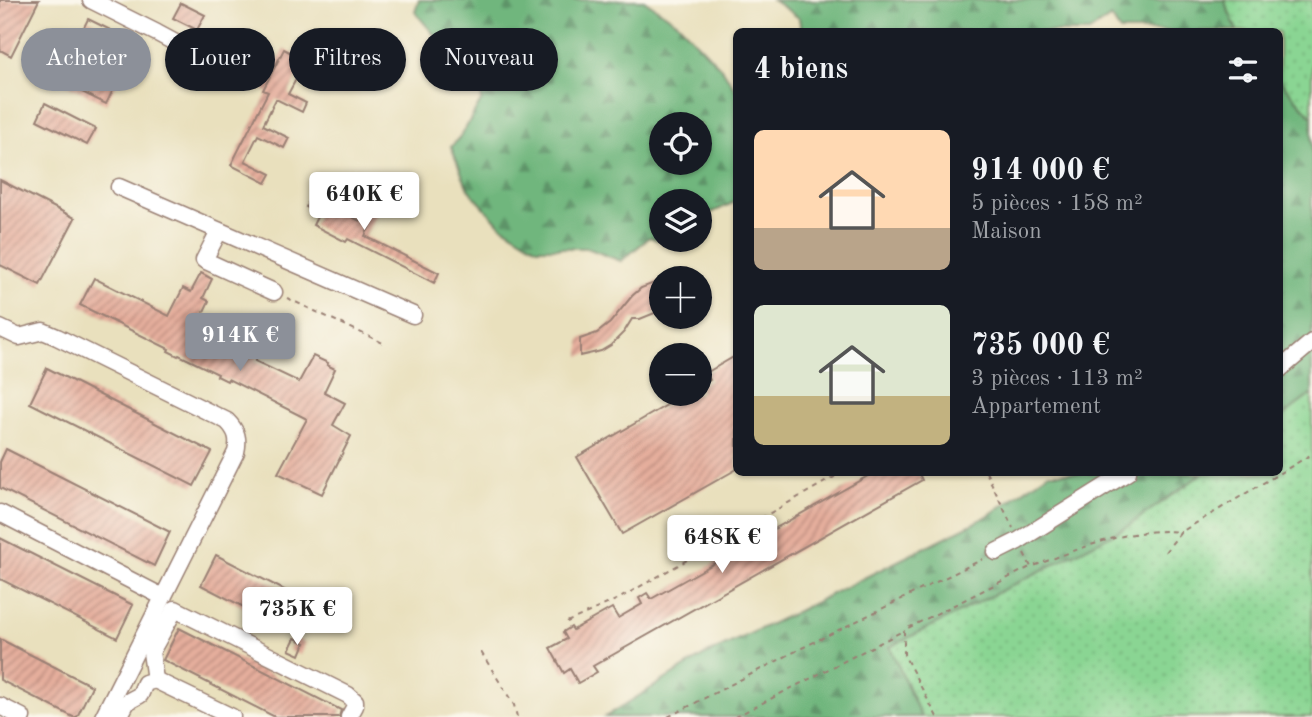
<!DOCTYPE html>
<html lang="fr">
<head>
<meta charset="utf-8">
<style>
  :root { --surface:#171b24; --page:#242831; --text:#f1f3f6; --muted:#9ea1a6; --accent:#8c9099 }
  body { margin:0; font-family:"Old Standard TT",serif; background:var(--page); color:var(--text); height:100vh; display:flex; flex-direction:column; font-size:26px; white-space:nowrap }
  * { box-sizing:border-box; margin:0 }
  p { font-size:23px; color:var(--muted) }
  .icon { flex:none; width:38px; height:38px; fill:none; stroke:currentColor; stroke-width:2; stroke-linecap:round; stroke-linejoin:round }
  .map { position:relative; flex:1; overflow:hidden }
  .panel { position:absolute; left:733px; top:28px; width:550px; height:448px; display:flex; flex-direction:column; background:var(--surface); border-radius:10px; box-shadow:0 2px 5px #0004 }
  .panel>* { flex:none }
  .hud { position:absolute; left:21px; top:28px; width:607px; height:63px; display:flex; gap:14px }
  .fabs { position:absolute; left:649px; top:112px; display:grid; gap:14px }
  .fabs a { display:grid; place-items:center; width:63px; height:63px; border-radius:50%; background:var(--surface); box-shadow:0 2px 5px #0004; font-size:35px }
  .price { position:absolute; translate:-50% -60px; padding:0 16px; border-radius:7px; background:#fff; color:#222; font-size:23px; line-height:46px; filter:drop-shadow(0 2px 4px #0008) }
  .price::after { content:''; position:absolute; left:50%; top:42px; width:21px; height:16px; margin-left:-10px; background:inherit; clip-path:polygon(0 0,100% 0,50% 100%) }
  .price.on { background:var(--accent); color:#fff }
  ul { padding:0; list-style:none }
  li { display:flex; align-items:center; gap:21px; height:175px; padding:0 21px }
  li span { display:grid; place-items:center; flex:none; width:196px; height:140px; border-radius:10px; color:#555 }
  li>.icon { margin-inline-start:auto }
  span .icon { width:84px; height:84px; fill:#fffc; stroke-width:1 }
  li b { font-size:30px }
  h2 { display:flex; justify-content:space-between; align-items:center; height:84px; padding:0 21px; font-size:30px }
  .tag { padding:0 24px; border-radius:32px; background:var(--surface); box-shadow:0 2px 5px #0004; font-size:24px; line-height:63px }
  .tag.on { background:var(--accent); color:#fff }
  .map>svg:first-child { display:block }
  .grass { fill:url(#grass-dots); stroke:#6a7a5f; stroke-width:2 }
  .forest { fill:url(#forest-firs); stroke:#5c6a54; stroke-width:2; fill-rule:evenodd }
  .building { fill:url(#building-hatch) }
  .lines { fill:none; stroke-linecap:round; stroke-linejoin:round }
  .minor-casing { stroke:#9a8074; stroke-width:19 }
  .path { stroke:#9a8074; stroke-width:2; stroke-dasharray:5 5; stroke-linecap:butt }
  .minor { stroke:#fff; stroke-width:16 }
</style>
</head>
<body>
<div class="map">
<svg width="1312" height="717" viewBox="0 0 1312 717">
  <defs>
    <pattern id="grass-dots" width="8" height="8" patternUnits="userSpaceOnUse" patternTransform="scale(1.75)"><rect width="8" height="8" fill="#8ad593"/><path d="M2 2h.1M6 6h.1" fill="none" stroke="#79b67f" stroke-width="1.8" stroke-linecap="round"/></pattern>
    <pattern id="forest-firs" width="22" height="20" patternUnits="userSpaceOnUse" patternTransform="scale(1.75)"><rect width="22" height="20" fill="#6fb67d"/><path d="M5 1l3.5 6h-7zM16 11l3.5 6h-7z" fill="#5d9367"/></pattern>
    <pattern id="building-hatch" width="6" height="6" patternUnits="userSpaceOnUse" patternTransform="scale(1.75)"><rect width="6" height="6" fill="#e5ae9c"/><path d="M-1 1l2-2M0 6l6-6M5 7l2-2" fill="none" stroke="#bc8d7f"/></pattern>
  </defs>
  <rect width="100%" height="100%" fill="#fbf7ec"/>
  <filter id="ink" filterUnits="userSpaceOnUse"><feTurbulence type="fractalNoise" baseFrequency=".0143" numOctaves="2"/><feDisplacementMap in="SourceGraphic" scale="14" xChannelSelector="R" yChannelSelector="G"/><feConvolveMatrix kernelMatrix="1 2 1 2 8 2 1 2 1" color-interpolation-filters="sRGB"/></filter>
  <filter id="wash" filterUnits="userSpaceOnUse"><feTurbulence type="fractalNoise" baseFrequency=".00686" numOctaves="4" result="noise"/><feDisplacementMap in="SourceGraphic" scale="28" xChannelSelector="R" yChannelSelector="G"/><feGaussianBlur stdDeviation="1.57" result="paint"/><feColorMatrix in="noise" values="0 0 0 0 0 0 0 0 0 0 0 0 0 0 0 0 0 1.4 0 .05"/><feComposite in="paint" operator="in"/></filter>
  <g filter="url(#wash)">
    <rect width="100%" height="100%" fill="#e9e0bd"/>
    <g class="grass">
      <polygon points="1224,0 1312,0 1312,117 1279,80 1279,32 1237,31"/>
      <polygon points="1312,394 1312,717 921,717 889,647 1125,528 1203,473 1279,472 1279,418"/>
    </g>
    <g class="forest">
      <path d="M419,0H644L678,23L723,70L737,92V201L700,218V201H662L661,238L657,240L650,237L621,261L587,248H537L500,225L468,189L451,147L463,133L482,99L475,73L453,62L443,45L415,12ZM662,124H700V163H662Z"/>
      <polygon points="773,0 1224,0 1237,31 1120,31 1111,17 1089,32 801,31 799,18"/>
      <polygon points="1279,80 1312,117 1312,394 1279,418"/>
      <polygon points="1049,473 1203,473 1125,528 890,647 921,717 605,717 703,656 794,613 986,517"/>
    </g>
    <g id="blocks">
      <g class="building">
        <polygon points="0,0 39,0 11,56 0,50"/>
        <polygon points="181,3 205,15 197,30 173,18"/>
        <polygon points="88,19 137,43 106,104 58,80"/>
        <polygon points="284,49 306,61 288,94 306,103 302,112 276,99 263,125 289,138 284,148 258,135 245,161 271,174 266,183 231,165 268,92 263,90"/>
        <polygon points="45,103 96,129 87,145 37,120"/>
        <polygon points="0,180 75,218 40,285 0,265"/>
        <polygon points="379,184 388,189 365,236 439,273 434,283 348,239 346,242 313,225 319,213 306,207 310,197 360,221"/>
        <polygon points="201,273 212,279 203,298 209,301 195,330 231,348 240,330 265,342 255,361 299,382 313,356 328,363 327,365 335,369 324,392 345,403 333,425 351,436 322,494 278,473 307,419 228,379 227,381 217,376 218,374 179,355 178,356 168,351 169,349 80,305 94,278 169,316 183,288 191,292"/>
        <polygon points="662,280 662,310 640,319 632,319 624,332 611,345 601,351 580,356 580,339 597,333 610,323 632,296 641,288"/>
        <polygon points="737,355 737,469 622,534 577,457 686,394 700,394 700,386 710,380 706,373"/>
        <polygon points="47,368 212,452 194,486 30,403"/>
        <polygon points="6,449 170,532 154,566 0,488 0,462"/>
        <polygon points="875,472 918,472 922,480 593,666 597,672 578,683 570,669 564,673 550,648 567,639 563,632 571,627 573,630 612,608 618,618 642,604 639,598 647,593 651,599 722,559 718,553 726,548 730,554"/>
        <polygon points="0,538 133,605 117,638 0,579"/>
        <polygon points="216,555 294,595 279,625 201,585"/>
        <polygon points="179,628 341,710 339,717 275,717 163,660"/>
        <polygon points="295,638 305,643 300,655 289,650"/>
        <polygon points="0,639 92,686 77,717 73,717 0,680"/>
      </g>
    </g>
  </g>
  <g filter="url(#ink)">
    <use href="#blocks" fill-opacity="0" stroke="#9a8074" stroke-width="2"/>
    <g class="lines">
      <g class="minor-casing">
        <g id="minor">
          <polyline points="91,0 157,33 213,63"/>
          <polyline points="119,187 413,315"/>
          <polyline points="219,231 204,260 274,292"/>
          <path d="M0,328L19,337L43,331L57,337L227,421C237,431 239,439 236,452L103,717"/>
          <polyline points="1279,370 1312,342"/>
          <polyline points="0,513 163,597"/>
          <polyline points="996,552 1018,541 1128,472"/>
          <polyline points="155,680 232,717"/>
          <polyline points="0,706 22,717"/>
          <polyline points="119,717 127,702 140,695 145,683 155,680 151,652 175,609 348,695 355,701 355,706 349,717"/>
        </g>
      </g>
      <g class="path">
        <polyline points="287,298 383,343"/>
        <polyline points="986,472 1013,528"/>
        <polyline points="1165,552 1181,532 1312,454"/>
        <path d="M1024,553L1031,567C1077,550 1130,526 1181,532"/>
        <polyline points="567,622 618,599 843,472"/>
        <polyline points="481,652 514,705 517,717"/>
        <polyline points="668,717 802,648 983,559"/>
        <polyline points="735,717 903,631"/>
        <polyline points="937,717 904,655 904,630 1030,567"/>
      </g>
      <use href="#minor" class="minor"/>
    </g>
  </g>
</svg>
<div class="fabs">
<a><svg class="icon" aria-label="locate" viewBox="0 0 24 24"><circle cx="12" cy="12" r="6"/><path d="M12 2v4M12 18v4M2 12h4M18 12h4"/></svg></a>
<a><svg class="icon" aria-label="layers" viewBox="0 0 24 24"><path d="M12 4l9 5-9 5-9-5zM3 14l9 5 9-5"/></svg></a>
<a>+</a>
<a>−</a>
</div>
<b class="price" style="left:364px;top:232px">640K €</b>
<b class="price on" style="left:240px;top:373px">914K €</b>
<b class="price" style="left:722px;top:575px">648K €</b>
<b class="price" style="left:297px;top:647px">735K €</b>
<div class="hud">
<a class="tag on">Acheter</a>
<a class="tag">Louer</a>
<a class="tag">Filtres</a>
<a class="tag">Nouveau</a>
</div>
<section class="panel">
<h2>4 biens<svg class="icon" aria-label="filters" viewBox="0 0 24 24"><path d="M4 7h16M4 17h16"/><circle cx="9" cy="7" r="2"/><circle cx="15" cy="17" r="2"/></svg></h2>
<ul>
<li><span style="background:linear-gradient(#ffd9b3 70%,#b9a48a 0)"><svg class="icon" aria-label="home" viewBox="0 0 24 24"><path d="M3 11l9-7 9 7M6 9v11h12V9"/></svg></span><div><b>914 000 €</b><p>5 pièces · 158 m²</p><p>Maison</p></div></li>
<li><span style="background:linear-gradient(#dfe7d0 65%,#c2b280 0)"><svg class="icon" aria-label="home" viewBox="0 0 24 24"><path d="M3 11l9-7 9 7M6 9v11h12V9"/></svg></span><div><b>735 000 €</b><p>3 pièces · 113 m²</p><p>Appartement</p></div></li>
</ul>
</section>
</div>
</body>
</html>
